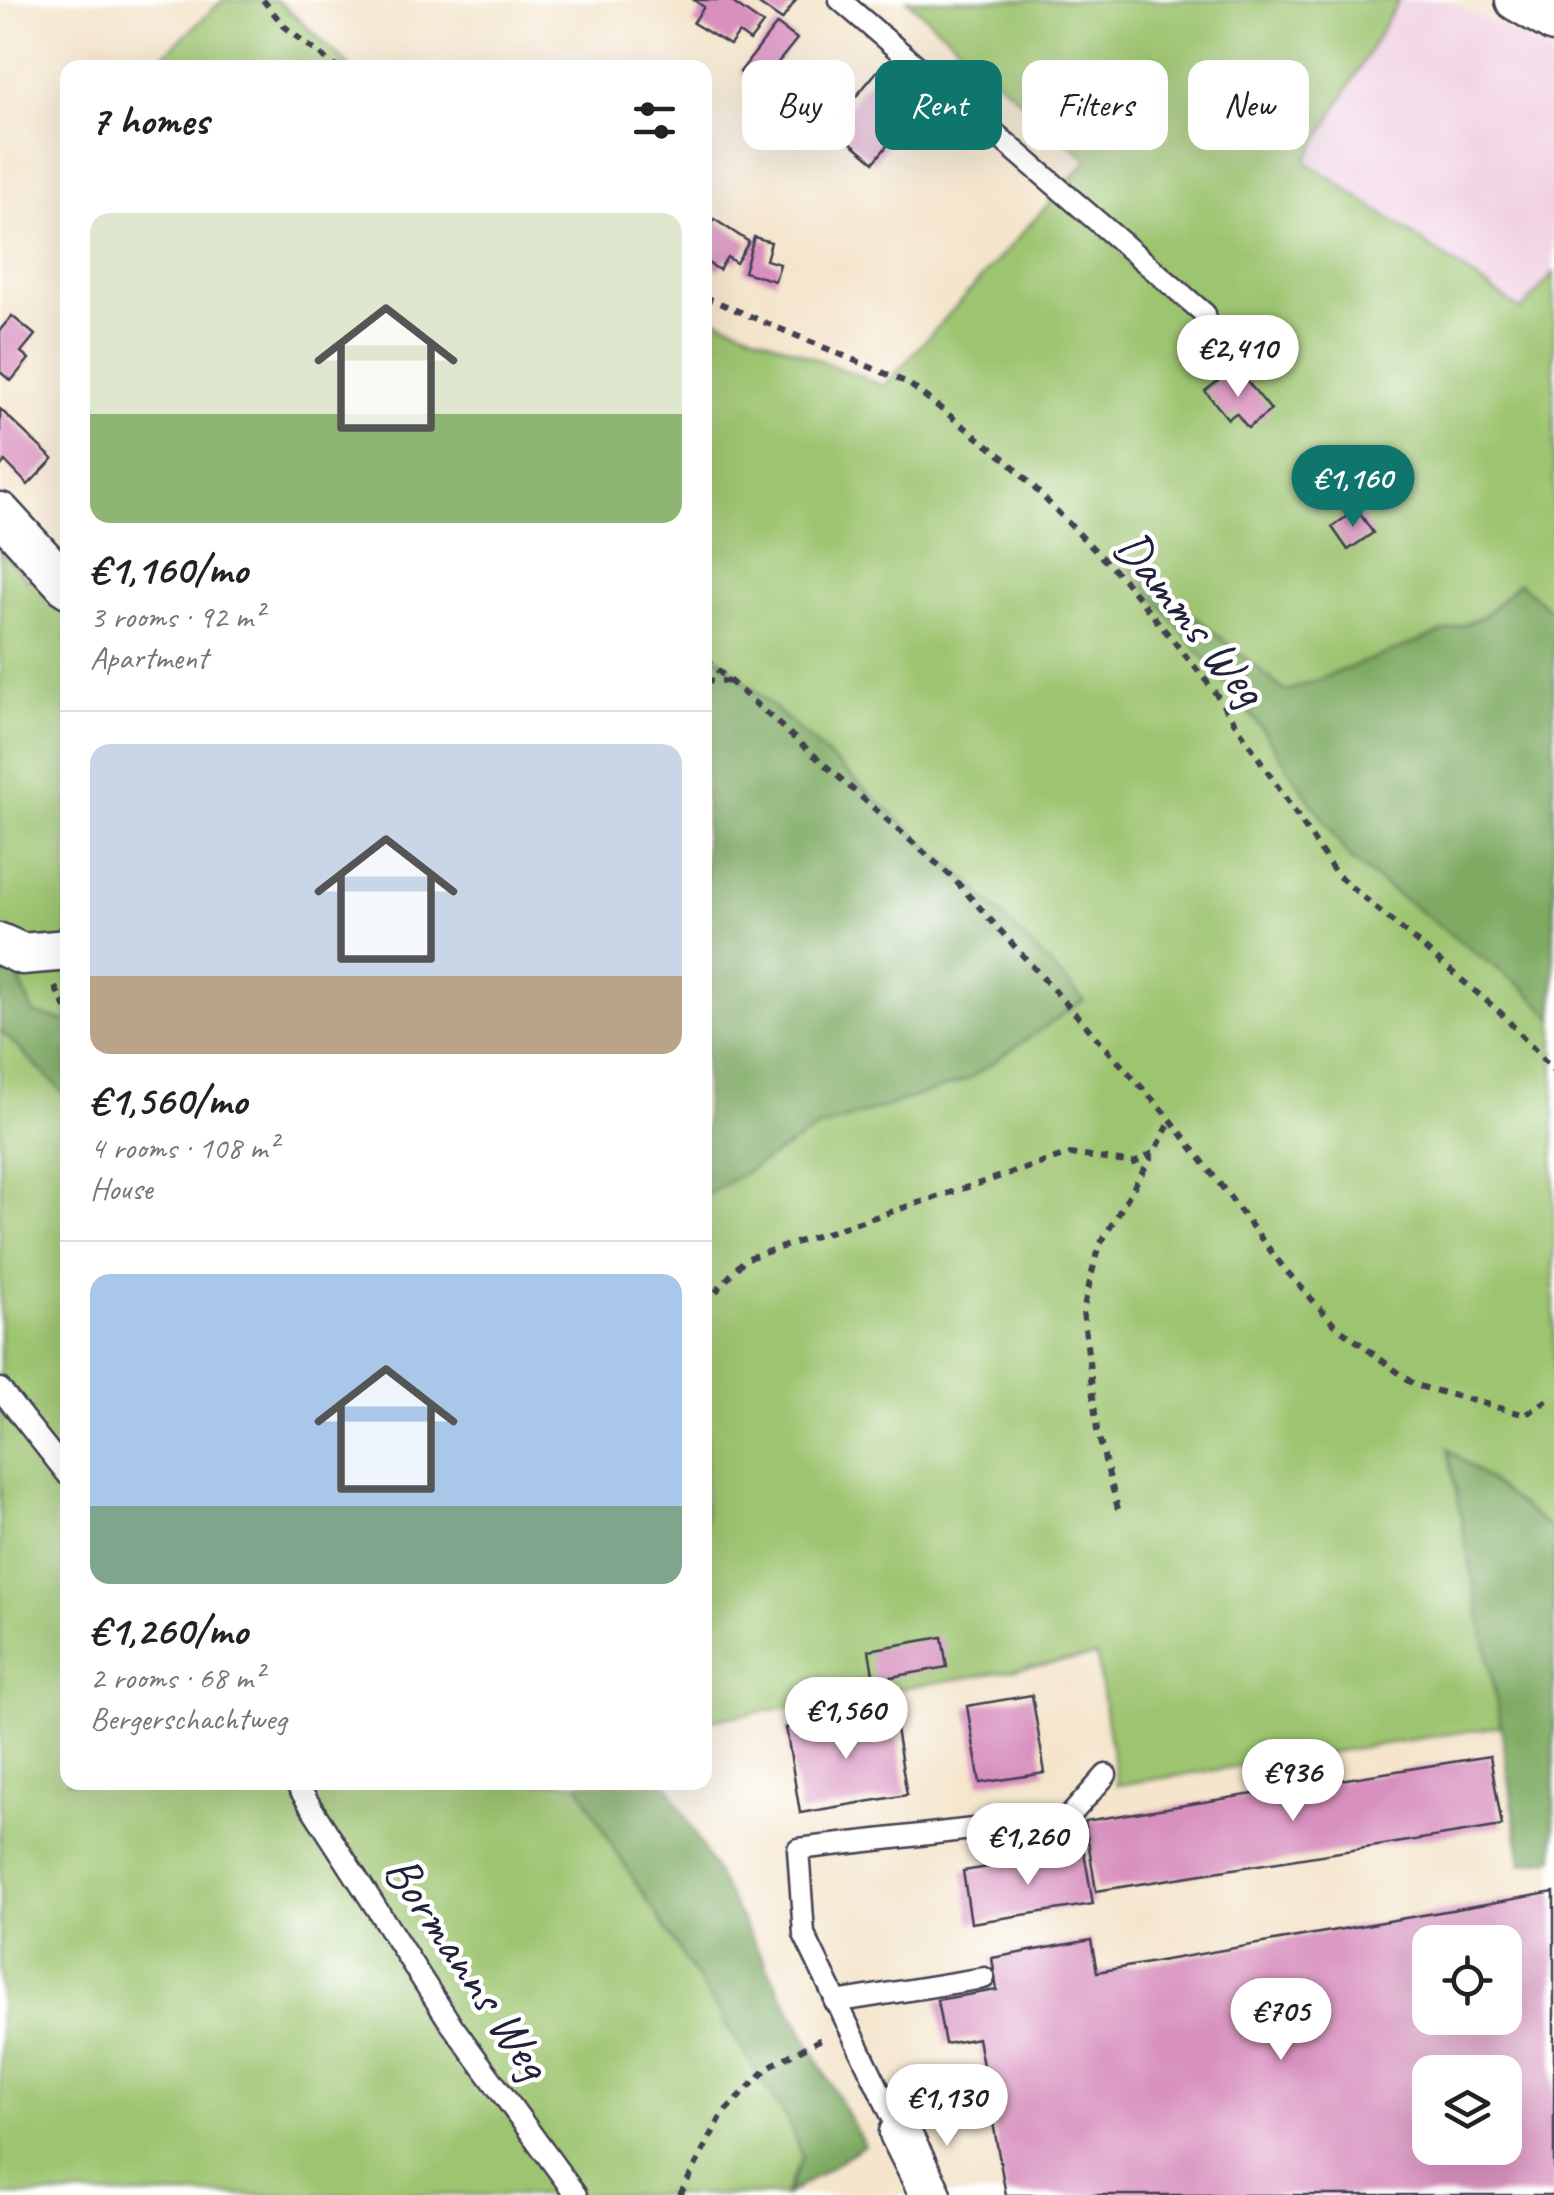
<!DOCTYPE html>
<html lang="en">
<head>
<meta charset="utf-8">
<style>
  :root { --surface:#fff; --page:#f6f6f6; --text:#222; --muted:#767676; --line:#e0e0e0; --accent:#0f766e }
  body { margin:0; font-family:Caveat,sans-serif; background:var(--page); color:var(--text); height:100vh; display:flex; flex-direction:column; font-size:38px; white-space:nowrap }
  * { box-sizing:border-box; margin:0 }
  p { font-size:32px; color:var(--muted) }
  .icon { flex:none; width:55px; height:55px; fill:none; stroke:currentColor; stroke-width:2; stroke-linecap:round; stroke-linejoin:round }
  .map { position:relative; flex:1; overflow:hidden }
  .details { position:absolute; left:60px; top:60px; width:652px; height:1730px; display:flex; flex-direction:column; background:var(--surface); border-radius:20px; box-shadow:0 10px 40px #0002 }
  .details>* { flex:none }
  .top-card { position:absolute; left:742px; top:60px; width:660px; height:90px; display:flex; gap:20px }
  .fabs { position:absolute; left:1412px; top:1925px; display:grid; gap:20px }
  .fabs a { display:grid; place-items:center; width:110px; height:110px; border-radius:20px; background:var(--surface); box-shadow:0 10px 40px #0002; font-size:50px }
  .price { position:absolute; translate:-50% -85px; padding:0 22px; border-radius:35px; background:#fff; color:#222; font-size:32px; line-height:65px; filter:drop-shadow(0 2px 5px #0008) }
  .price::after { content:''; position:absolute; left:50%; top:60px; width:30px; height:22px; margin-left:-15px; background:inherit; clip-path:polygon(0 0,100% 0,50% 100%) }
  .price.current { background:var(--accent); color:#fff }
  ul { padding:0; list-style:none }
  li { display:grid; align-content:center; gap:20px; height:530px; padding:0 30px }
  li+li { border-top:2px solid var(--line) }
  li span { display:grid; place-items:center; height:310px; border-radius:20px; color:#555 }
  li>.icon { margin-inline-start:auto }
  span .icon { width:180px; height:180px; fill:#fffc; stroke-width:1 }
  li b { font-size:42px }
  h2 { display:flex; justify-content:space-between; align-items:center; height:120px; padding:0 30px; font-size:42px }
  .chip { padding:0 35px; border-radius:20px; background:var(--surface); box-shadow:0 10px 40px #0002; font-size:35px; line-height:90px }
  .chip.current { background:var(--accent); color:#fff }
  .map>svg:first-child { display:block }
  .built { fill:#f1d0e2 }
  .green { fill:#9dc46f; stroke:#607355; stroke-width:2.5 }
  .forest { fill:#7eaa62; stroke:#50664e; stroke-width:2.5 }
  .building { fill:#d890be; fill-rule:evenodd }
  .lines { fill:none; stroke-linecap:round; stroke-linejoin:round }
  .service-casing { stroke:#423f51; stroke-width:25 }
  .minor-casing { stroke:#423f51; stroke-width:45 }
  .path { stroke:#423f51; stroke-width:6; stroke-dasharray:8 8; stroke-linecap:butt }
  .service { stroke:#fff; stroke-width:20 }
  .minor { stroke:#fff; stroke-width:40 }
  .labels { text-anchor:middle; stroke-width:9; stroke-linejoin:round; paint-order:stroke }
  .street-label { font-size:50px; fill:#22223b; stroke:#fff }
</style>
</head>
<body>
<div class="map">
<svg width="1554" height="2195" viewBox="0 0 1554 2195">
  <rect width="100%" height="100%" fill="#fff"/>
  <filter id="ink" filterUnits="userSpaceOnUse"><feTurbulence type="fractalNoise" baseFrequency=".01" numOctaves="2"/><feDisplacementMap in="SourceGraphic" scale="20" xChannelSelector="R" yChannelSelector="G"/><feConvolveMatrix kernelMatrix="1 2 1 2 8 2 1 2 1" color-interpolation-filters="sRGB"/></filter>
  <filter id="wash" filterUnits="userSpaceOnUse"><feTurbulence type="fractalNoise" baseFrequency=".0048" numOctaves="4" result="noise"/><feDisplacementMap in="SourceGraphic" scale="40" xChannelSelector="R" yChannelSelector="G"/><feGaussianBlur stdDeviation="2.25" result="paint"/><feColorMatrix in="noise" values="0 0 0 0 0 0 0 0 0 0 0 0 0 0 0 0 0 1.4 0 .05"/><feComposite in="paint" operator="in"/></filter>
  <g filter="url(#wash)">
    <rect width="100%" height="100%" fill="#f4e5cc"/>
    <polygon class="built" points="1399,0 1446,0 1554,54 1554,273 1521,310 1306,161"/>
    <g class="green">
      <polygon points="223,0 277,0 351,67 151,67"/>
      <polygon points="907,0 1399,0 1306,161 1521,310 1554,273 1554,613 1519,583 1483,617 1285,692 1119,554 1257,722 1351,860 1526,990 1554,1019 1554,1531 1449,1450 1501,1726 1117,1785 1096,1656 705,1721 705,1196 819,1128 967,1080 970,883 705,646 705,314 884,386 1088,160"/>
      <polygon points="67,548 68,1022 63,1024 33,1013 13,963 0,971 0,550 28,580"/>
      <polygon points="0,1030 67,1096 68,1782 578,1783 610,1842 787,2119 802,2157 784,2195 0,2195"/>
    </g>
    <g class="forest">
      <polygon points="1114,549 1286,692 1483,617 1519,583 1554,613 1554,1019 1526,990 1351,860 1257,722"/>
      <polygon points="705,646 970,883 1084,1000 967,1080 819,1128 705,1196"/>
      <polygon points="12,962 33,1013 67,1022 67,1096 0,1030 0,971"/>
      <polygon points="1448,1449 1554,1531 1554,1858 1522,1864 1501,1726"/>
      <polygon points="578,1783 667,1783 864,2145 787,2195 802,2157 787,2119 610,1842"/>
    </g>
    <g id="blocks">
      <g class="building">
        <polygon points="694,0 729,0 763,24 750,41 739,33 730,45 693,23 704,7"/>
        <polygon points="753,0 796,0 782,20"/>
        <polygon points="777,24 797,39 759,86 740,72"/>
        <polygon points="880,68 922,103 874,162 831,126"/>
        <polygon points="714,219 749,242 736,263 727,257 719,270 705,261 705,234"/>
        <polygon points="754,237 771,242 766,260 780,264 775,281 744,272"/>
        <polygon points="12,316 35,335 21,352 29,359 11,381 0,372 0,330"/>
        <polygon points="1227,374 1233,382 1242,375 1271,410 1248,428 1236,413 1228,419 1205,391"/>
        <polygon points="0,409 53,459 28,485 5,461 0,467"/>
        <polygon points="1357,509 1373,533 1348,550 1332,527"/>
        <polygon points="942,1637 947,1667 874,1680 869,1650"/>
        <polygon points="1032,1695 1045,1773 980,1783 967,1706"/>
        <polygon points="893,1710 907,1795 800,1813 786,1728"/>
        <polygon points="1490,1756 1502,1826 1096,1891 1085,1821"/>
        <polygon points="1084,1852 1093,1904 971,1923 963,1871"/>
        <path d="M1554,1892V2195H1006L978,2038L945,2044L937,2000L997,1990L992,1958L1091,1940L1097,1972ZM1430,1942H1505V2018H1430ZM1430,2072H1505V2148H1430Z"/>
      </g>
    </g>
  </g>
  <g filter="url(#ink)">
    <use href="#blocks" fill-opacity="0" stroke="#423f51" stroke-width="2.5"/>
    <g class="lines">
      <g class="service-casing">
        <g id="service">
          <polyline points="840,0 1205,314"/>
          <polyline points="0,1389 68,1475"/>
          <polyline points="295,1782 449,2021 576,2195"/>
          <polyline points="835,2002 984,1978"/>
          <polyline points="900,2133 804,1934 798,1849 1068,1818 1106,1775"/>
        </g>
      </g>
      <g class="minor-casing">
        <g id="minor">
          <polyline points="1516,0 1554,22"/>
          <polyline points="0,513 68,587"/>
          <polyline points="0,944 22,954 68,950"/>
          <polyline points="900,2133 931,2195"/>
        </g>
      </g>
      <g class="path">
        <polyline points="263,0 284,26 337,68"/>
        <polyline points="705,297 908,383 1008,461 1123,579 1212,688 1336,874 1501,1013 1554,1071"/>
        <polyline points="705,659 953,878 1171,1120 1283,1267 1335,1325 1415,1385 1526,1415 1553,1396"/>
        <polyline points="705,680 735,682"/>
        <polyline points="55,987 68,1012"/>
        <polyline points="705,1304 745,1259 1070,1154 1134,1163 1155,1152 1171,1120"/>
        <polyline points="1118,1509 1097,1430 1083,1311 1098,1248 1152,1156"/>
        <polyline points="680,2195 723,2113 770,2066 827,2036"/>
      </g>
      <use href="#service" class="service"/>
      <use href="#minor" class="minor"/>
    </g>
  </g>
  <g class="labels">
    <g class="street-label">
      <text transform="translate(1192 617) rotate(51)" y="18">Damms Weg</text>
      <text transform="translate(469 1966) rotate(56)" y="18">Bormanns Weg</text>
    </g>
  </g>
</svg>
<div class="fabs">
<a><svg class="icon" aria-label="locate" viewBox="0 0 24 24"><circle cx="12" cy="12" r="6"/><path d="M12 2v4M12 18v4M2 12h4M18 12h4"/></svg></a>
<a><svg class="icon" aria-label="layers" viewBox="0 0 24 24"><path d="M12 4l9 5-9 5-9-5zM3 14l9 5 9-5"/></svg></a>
</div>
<b class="price" style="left:1238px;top:400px">€2,410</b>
<b class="price current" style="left:1353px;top:530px">€1,160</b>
<b class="price" style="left:846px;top:1762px">€1,560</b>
<b class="price" style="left:1293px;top:1824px">€936</b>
<b class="price" style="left:1028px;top:1888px">€1,260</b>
<b class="price" style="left:1281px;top:2063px">€705</b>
<b class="price" style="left:947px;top:2149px">€1,130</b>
<div class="top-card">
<a class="chip">Buy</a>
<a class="chip current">Rent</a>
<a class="chip">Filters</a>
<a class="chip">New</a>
</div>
<section class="details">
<h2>7 homes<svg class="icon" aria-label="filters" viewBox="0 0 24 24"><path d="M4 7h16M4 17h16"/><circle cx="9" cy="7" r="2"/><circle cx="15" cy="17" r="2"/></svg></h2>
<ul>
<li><span style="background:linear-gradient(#dfe7d0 65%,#8fb573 0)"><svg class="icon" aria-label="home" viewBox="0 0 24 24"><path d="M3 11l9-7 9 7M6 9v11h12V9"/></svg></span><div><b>€1,160/mo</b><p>3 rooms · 92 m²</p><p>Apartment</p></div></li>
<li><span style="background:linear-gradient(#c9d6e8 75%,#b9a48a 0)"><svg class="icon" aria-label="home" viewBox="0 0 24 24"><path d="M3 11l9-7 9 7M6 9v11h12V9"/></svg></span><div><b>€1,560/mo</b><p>4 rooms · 108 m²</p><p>House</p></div></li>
<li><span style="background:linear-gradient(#a9c7e8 75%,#7fa58c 0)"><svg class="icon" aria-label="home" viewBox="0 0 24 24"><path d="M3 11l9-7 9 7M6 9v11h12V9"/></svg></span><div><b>€1,260/mo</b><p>2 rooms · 68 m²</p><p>Bergerschachtweg</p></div></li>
</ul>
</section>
</div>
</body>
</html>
